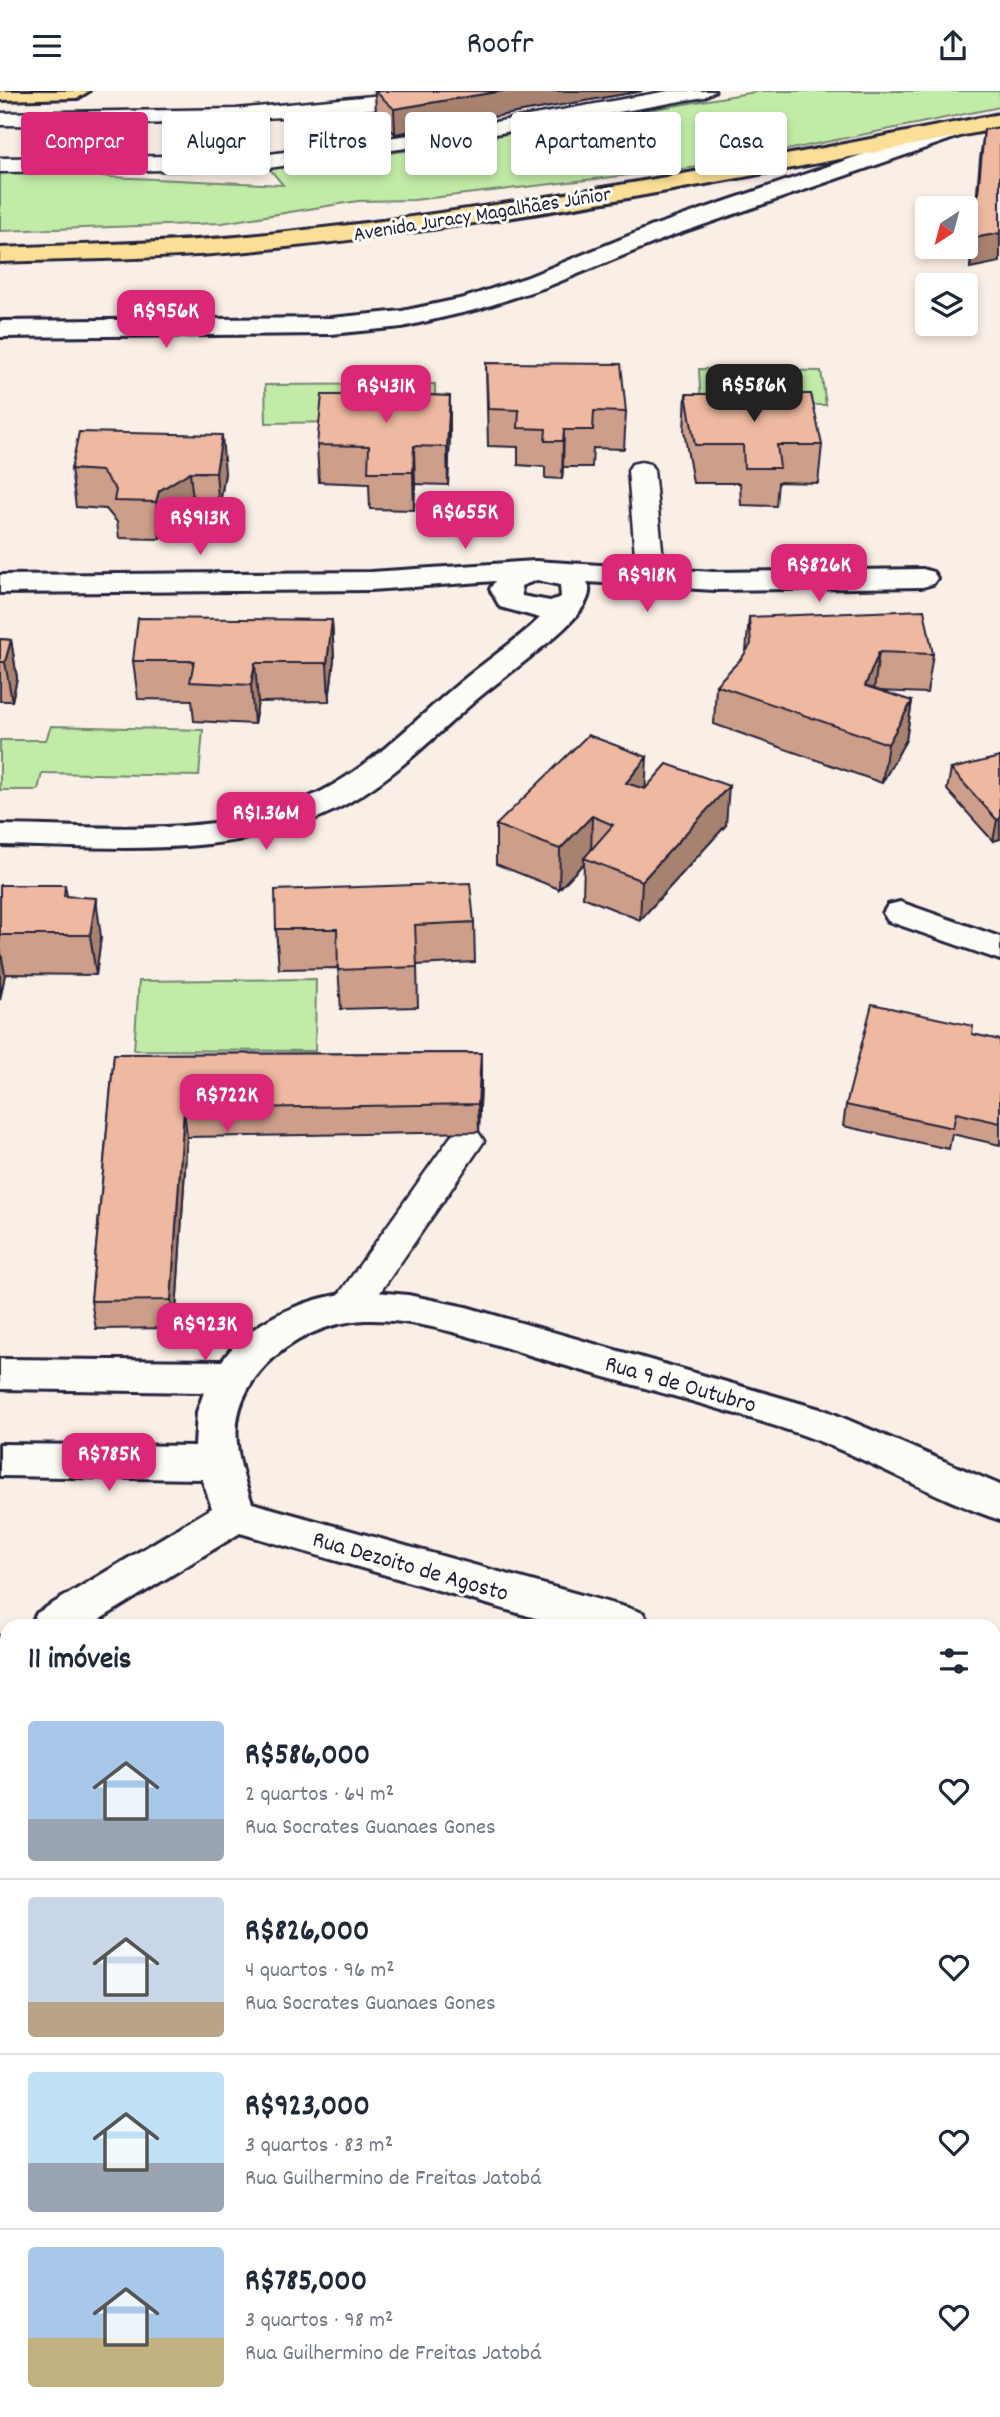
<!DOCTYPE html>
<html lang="pt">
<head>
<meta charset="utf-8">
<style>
  :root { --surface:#fff; --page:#f6f6f7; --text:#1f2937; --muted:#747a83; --line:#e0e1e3; --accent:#db2777 }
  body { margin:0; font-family:Dekko,sans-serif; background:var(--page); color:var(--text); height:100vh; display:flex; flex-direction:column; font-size:26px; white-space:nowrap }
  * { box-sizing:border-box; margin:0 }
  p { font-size:23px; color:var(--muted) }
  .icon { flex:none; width:38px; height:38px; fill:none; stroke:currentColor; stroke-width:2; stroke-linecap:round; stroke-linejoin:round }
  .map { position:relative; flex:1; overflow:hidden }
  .details { position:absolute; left:0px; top:1528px; width:1001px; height:800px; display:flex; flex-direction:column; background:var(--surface); border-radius:21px 21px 0 0; box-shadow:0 4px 10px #0003 }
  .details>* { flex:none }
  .top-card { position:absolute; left:21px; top:21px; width:959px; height:63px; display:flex; gap:14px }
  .needle { width:46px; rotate:216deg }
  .fabs { position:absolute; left:915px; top:105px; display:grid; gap:14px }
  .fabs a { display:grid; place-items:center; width:63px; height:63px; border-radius:7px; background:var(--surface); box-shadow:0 4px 10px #0003; font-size:35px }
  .price { position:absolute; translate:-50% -60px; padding:0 16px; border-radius:14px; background:var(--accent); color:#fff; font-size:23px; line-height:46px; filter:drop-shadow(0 2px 4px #0008) }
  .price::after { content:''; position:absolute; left:50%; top:42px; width:21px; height:16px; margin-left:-10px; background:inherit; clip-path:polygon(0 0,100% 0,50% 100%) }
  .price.selected { background:#222; color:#fff }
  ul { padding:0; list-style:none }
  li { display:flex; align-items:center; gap:21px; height:175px; padding:0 28px }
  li+li { border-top:2px solid var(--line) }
  li span { display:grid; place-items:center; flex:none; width:196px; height:140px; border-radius:7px; color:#555 }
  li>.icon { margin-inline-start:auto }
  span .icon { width:84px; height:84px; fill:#fffc; stroke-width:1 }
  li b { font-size:30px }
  h2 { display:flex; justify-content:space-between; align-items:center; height:84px; padding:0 28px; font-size:30px }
  .pill { padding:0 24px; border-radius:7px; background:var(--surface); box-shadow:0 4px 10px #0003; font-size:24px; line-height:63px }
  .pill.selected { background:var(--accent); color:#fff }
  header { display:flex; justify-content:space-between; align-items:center; height:91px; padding:0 28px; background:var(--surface); font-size:32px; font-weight:600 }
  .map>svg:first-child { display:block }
  .green { fill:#c2eba7; stroke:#728671; stroke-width:2 }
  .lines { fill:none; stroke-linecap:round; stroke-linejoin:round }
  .service-casing { stroke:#22223b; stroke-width:5 }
  .minor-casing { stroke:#22223b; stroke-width:6 }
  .primary-casing { stroke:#22223b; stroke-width:6 }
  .service { fill:#fdfcf7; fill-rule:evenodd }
  .minor { fill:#fdfcf7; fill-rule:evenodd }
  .primary { fill:#fbdf96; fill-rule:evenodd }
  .wall { fill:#cd9f8a; stroke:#22223b; stroke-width:2 }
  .shaded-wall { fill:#a78270; stroke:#22223b; stroke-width:2 }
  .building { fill:#eeb9a0; stroke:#22223b; stroke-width:2 }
  .labels { text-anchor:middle; stroke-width:6; stroke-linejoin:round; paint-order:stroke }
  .far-street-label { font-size:21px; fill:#22223b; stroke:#fdfcf7 }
  .street-label { font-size:24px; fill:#22223b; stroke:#fdfcf7 }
</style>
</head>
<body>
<header><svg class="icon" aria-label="menu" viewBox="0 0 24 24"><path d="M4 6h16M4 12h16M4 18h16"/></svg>Roofr<svg class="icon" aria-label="share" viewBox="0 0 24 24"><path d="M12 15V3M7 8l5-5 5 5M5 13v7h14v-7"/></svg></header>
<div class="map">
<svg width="1000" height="2326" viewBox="0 0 1000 2326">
  <rect width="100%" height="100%" fill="#faefe6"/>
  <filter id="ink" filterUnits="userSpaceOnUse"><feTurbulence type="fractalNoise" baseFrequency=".0143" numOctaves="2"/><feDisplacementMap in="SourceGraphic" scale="14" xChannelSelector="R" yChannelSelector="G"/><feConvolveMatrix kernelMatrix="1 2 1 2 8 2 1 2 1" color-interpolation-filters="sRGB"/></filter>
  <g filter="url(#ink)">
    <g class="green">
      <polygon points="761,0 1000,0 1000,16 707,75 414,109 358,110 222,132 0,140 0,72 110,86 283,94 269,77 413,59"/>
      <polygon points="699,278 821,280 826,314 701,313"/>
      <polygon points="435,293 435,330 266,332 265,294"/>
      <polygon points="51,635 203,639 199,685 42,682 38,699 0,699 0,649 46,649"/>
      <polygon points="316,888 315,960 134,959 139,890"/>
    </g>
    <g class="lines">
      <g class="service-casing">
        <g id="service">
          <path d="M425,0H481L470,6C314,28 158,36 0,34V22L236,18Z"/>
          <polygon points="668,0 715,0 704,6 461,49 262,78 0,81 0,67 262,64 461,37"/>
          <polygon points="641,371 650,373 654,379 665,488 661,494 641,494 637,488 628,379 632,373"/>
          <polygon points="466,1038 478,1041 484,1050 478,1059 363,1226 350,1230 337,1226 331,1216 337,1206 454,1041"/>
          <rect x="994" y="1887" width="6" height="44"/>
        </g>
      </g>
      <g class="minor-casing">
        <g id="minor">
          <polygon points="958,31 966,33 969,38 966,43 671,145 546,196 479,218 402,236 331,243 0,246 0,230 331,227 402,220 464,207 528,186 653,135"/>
          <path d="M535,470L714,481L923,478L933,481L937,487L933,493L923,496L714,499L587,491C600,512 552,548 535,562C516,578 496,592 477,608C438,642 402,679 358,706C254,771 117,756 0,754V734C109,735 235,751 333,694C380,667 416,628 457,594C484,571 514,552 540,527L500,516L490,498L495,490L371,499L0,502V484L371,481ZM537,489L560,494L561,506L550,510L522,505L521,495Z"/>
          <polygon points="900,811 1000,846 1000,869 888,830 883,822 888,814"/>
          <path d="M365,1200L408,1204L466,1216L827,1320L1000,1394V1429C931,1406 869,1367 800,1343C717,1315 630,1294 546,1269C488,1252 426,1227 365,1229C328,1231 291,1248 266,1274C224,1318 234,1360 252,1412L628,1517L643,1522L650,1535H563L240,1442L89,1535H30L37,1522L212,1417L202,1388L0,1385V1353L195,1355L197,1321L204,1301L0,1298V1268L222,1270C252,1226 314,1204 365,1200Z"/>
          <polygon points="7,1543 7,1582 0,1585 0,1546"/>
          <polygon points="994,1714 1000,1717 1000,1761 994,1758"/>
        </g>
      </g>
      <g class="primary-casing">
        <g id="primary">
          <polygon points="0,0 89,0 78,7 0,9"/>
          <path d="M1000,23V37C751,85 501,136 248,160C166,168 82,168 0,171V157C82,153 166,153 248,145C501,121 751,71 1000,23Z"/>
        </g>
      </g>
      <use href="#service" class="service"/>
      <use href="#minor" class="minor"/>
      <use href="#primary" class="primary"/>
    </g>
    <g class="wall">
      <polygon points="375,0 642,0 395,43 376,24"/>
      <polygon points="1000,36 970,177 980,68 984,39"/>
      <polygon points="486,272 626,321 624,358 593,357 592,376 563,376 562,388 545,387 545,376 518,374 518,356 488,355"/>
      <polygon points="686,303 822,354 818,392 778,391 776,415 741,414 740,392 693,392 684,340"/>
      <polygon points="425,304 450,305 450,342 448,394 415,393 414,419 370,418 369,393 319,391 317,354"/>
      <polygon points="71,378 225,382 219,419 194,419 164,437 160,448 119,447 117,431 106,418 76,416"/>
      <polygon points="749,526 933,563 927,602 878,600 912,610 906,649 882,692 714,633 716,594 742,567 746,561"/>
      <polygon points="332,529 334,568 329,610 258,611 254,633 194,630 192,609 138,608 133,570"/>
      <polygon points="0,548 11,549 17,587 12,610 0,610"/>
      <polygon points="1000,666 1000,748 993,750 947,699 951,678"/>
      <polygon points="646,697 726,734 640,829 583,806 584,772 559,798 496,773 496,734"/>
      <polygon points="0,794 65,794 67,805 101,846 96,884 5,883 0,909"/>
      <polygon points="474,831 475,871 417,874 418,916 341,918 338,877 279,878 276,838"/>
      <polygon points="972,943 1000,949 1000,1054 952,1043 949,1058 843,1035 846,1014"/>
      <polygon points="481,962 481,990 479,1041 187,1046 175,1237 96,1238 91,1210 114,963"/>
    </g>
    <g class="shaded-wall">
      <polygon points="502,0 642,0 395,43 394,18"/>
      <polygon points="1000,142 1000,171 970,177 974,147"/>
      <polygon points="450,305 450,342 448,394 447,356"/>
      <polygon points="564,339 563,376 562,388 563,350"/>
      <polygon points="222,344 225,382 219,419 216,381"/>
      <polygon points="414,355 415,393 414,419 413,381"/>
      <polygon points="190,381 194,419 164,437 160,448 156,411 159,400"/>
      <polygon points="332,529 334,568 329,610 327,572"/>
      <polygon points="11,549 17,587 12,610 5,571"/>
      <polygon points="879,561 874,599 865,595"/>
      <polygon points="255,572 258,611 254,633 251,594"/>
      <polygon points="912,610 906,649 882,692 888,653"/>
      <polygon points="647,666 645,705 626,692"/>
      <polygon points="729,695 726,734 640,829 642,790"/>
      <polygon points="592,725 591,765 584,767 584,772 559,798 560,758"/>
      <polygon points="1000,728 1000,748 993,750 997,729"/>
      <polygon points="96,807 101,846 96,884 90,844"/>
      <polygon points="0,857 5,883 0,909"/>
      <polygon points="481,962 481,990 479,1041 478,1013"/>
      <polygon points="184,1018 187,1046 175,1237 171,1209"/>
    </g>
    <g class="building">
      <polygon points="375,0 502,0 394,18"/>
      <polygon points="1000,36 1000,142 974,147 984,39"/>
      <polygon points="486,272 621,273 626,321 594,320 593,339 564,339 563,350 545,350 546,338 518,337 519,319 488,318"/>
      <polygon points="367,297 424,298 425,304 450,305 447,356 414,355 413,381 368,381 369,355 317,354 322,304 367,304"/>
      <polygon points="686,303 811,303 822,354 777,354 780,377 744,377 743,354 695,354"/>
      <polygon points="79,341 222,344 216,381 190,381 159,400 156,411 114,410 116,399 101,380 71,378"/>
      <polygon points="924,519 933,563 879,561 865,595 912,610 888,653 716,594 742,567 751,553 749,526"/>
      <polygon points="138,527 332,529 327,572 255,572 251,594 190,591 194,570 133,570"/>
      <polygon points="0,548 11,549 5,571 0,571"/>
      <polygon points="588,644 647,666 626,692 645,698 667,673 729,695 642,790 584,767 613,734 592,725 560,758 496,734"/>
      <polygon points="1000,666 1000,728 997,729 951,678"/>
      <polygon points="470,792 474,831 415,834 417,876 338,879 337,838 276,838 275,799"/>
      <polygon points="0,794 65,794 64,805 96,807 90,844 0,844"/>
      <polygon points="872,913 973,935 972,943 1000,949 1000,1032 956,1022 953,1037 846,1014"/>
      <polygon points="481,962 478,1013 184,1018 171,1209 91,1210 114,963"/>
    </g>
  </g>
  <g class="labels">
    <g class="far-street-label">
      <text transform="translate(482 122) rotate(-9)" y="7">Avenida Juracy Magalhães Júnior</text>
    </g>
    <g class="street-label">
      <text transform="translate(681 1292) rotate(16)" y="8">Rua 9 de Outubro</text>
      <text transform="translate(411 1474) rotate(16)" y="8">Rua Dezoito de Agosto</text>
    </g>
  </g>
</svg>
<div class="fabs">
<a><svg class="needle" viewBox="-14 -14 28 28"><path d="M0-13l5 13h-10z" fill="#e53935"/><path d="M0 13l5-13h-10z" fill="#747a83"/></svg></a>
<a><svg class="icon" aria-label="layers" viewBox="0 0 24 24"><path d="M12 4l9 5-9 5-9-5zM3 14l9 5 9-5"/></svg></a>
</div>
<b class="price" style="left:166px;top:259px">R$956K</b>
<b class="price selected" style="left:754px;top:333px">R$586K</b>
<b class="price" style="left:386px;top:334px">R$431K</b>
<b class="price" style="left:465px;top:460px">R$655K</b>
<b class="price" style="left:200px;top:466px">R$913K</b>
<b class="price" style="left:819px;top:513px">R$826K</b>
<b class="price" style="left:647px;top:523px">R$918K</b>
<b class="price" style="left:266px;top:761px">R$1.36M</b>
<b class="price" style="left:227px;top:1043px">R$722K</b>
<b class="price" style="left:205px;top:1272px">R$923K</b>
<b class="price" style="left:109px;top:1402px">R$785K</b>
<div class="top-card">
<a class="pill selected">Comprar</a>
<a class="pill">Alugar</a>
<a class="pill">Filtros</a>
<a class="pill">Novo</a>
<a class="pill">Apartamento</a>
<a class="pill">Casa</a>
</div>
<section class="details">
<h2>11 imóveis<svg class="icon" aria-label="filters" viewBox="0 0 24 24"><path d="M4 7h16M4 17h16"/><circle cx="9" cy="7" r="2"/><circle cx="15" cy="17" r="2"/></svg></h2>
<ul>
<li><span style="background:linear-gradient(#a9c7e8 70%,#9aa5b1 0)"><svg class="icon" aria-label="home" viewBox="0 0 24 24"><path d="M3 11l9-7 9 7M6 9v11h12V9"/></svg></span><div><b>R$586,000</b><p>2 quartos · 64 m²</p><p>Rua Socrates Guanaes Gones</p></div><svg class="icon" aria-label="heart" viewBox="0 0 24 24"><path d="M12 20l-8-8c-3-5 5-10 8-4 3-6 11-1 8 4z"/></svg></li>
<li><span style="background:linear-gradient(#c9d6e8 75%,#b9a48a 0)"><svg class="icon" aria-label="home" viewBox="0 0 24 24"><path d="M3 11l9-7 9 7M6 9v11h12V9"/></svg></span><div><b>R$826,000</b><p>4 quartos · 96 m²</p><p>Rua Socrates Guanaes Gones</p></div><svg class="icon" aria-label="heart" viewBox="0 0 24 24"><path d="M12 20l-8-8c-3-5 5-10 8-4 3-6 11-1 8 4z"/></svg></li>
<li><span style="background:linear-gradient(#bfe0f5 65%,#9aa5b1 0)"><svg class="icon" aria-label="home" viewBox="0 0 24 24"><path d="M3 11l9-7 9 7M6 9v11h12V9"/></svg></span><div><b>R$923,000</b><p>3 quartos · 83 m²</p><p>Rua Guilhermino de Freitas Jatobá</p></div><svg class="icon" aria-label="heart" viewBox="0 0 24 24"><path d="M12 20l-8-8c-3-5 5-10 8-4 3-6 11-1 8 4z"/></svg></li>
<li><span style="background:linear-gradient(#a9c7e8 65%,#c2b280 0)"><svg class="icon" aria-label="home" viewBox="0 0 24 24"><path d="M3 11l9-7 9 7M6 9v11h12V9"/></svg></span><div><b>R$785,000</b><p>3 quartos · 98 m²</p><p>Rua Guilhermino de Freitas Jatobá</p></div><svg class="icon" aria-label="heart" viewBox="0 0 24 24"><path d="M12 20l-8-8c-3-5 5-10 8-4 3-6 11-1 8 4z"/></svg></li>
</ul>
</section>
</div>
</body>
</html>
